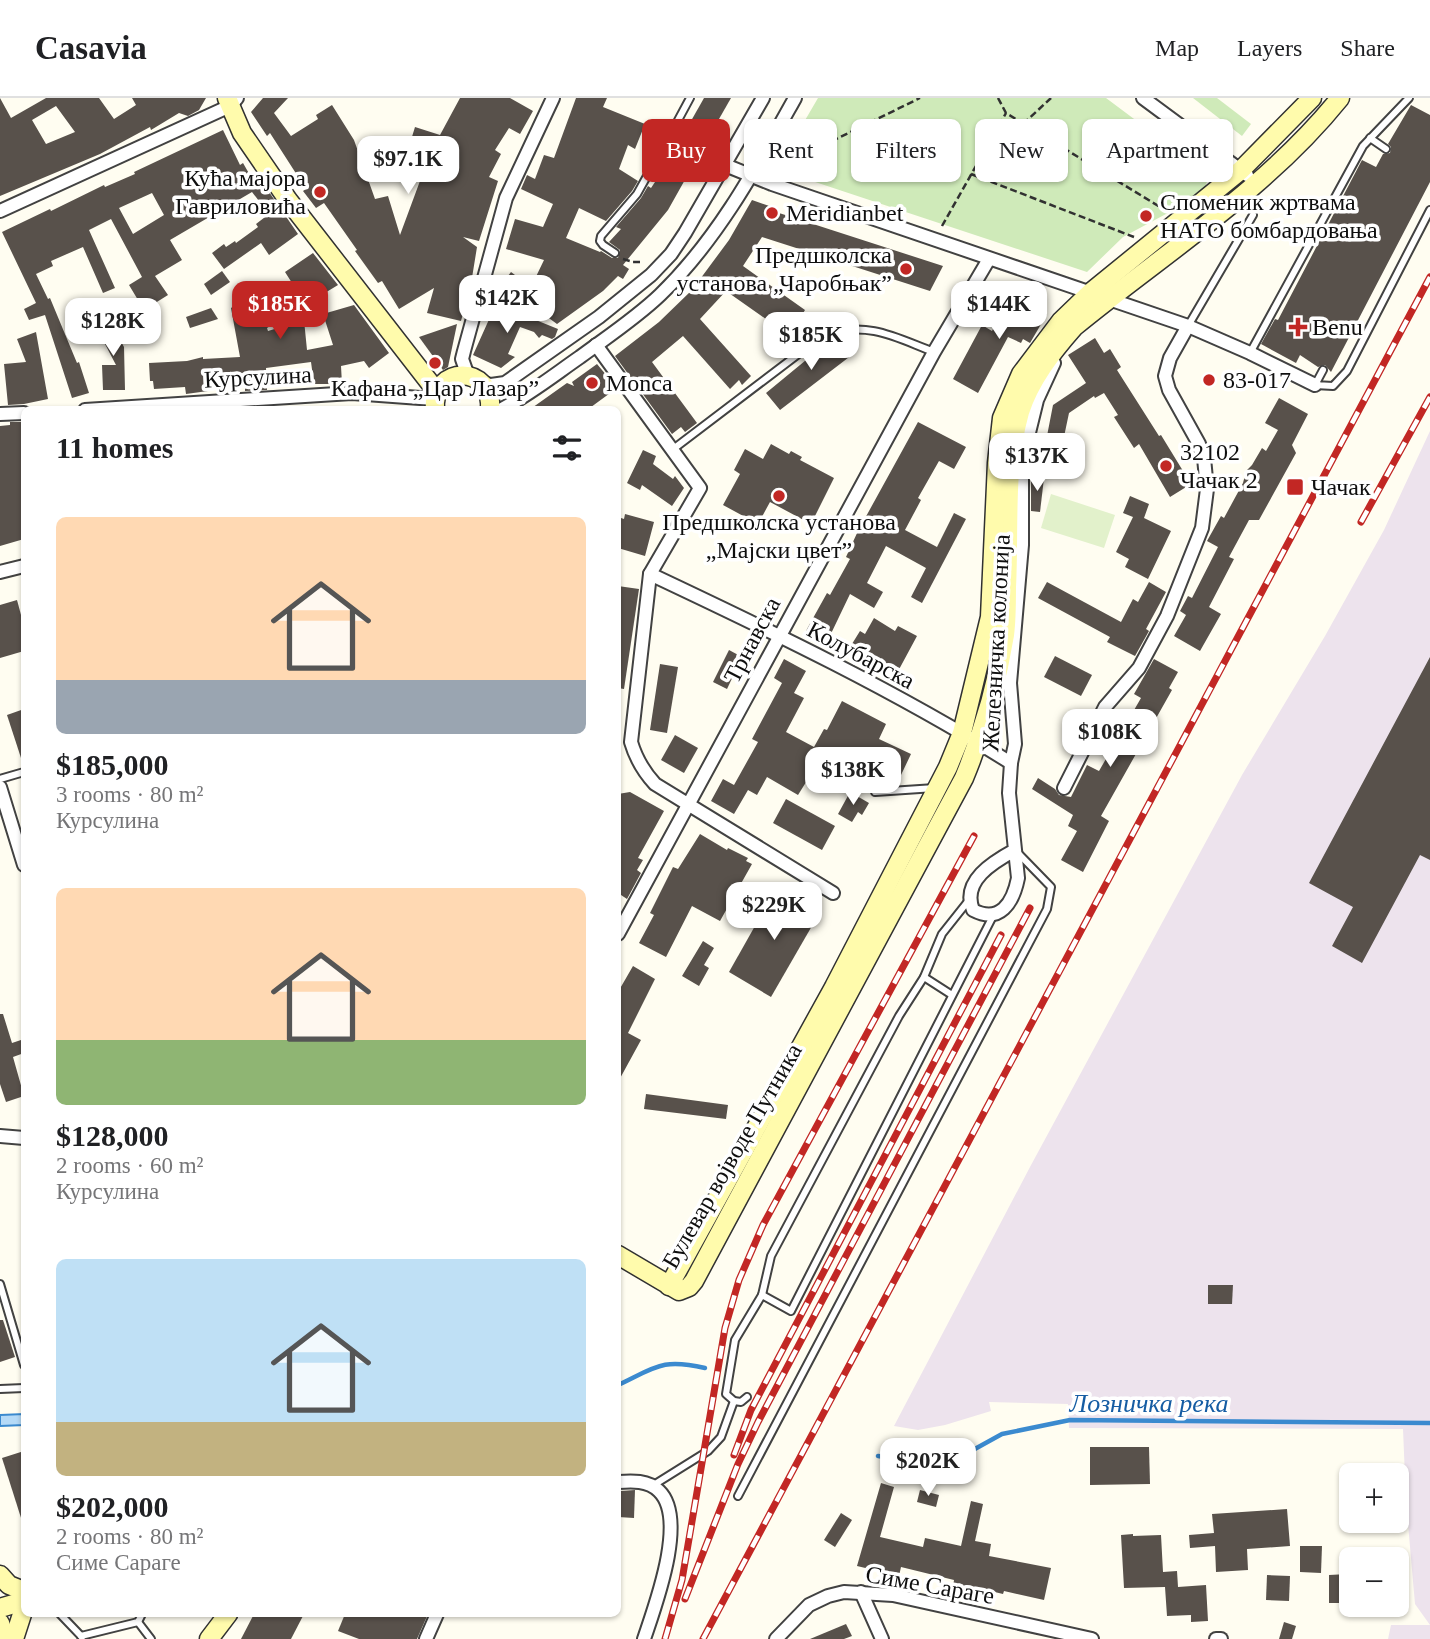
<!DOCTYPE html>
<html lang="en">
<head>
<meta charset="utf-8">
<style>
  :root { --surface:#fff; --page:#f6f6f6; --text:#202124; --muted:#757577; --line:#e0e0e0; --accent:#c22724 }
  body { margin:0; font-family:Georgia,serif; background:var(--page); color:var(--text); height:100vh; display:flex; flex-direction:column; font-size:26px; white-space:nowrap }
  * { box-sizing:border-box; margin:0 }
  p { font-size:23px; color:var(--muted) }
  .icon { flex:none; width:38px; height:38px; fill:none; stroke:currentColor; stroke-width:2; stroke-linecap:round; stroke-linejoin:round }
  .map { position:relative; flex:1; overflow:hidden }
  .panel { position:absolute; left:21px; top:308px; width:600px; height:1211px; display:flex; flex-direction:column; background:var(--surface); border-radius:10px; box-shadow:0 2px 5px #0004 }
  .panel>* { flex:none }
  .banner { position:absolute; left:642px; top:21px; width:665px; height:63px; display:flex; gap:14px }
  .fabs { position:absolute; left:1339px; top:1365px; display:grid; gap:14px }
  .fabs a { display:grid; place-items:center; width:70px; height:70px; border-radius:10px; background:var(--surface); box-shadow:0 2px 5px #0004; font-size:35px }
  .price { position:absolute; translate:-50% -60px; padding:0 16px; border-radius:14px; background:#fff; color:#222; font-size:23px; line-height:46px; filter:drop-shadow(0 2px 4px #0008) }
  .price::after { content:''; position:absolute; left:50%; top:42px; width:21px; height:16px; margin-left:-10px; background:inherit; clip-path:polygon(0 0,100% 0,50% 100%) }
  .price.selected { background:var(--accent); color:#fff }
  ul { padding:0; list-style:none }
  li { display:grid; align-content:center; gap:14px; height:371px; padding:0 35px }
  li span { display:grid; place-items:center; height:217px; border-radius:10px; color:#555 }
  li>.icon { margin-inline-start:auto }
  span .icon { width:126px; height:126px; fill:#fffc; stroke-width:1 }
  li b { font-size:30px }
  h2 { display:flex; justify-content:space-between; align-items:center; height:84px; padding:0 35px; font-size:30px }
  .tag { padding:0 24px; border-radius:10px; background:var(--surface); box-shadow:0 2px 5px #0004; font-size:24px; line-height:63px }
  .tag.selected { background:var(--accent); color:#fff }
  header { display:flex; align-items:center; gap:42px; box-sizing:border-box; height:98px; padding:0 35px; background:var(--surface); border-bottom:2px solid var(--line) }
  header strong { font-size:33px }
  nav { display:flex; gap:38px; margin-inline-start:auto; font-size:24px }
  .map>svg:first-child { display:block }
  .industrial { fill:#ede3ed }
  .green { fill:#cfeab9 }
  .pitch { fill:#e2f1cb }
  .water { fill:#b5daf7; stroke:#3b8acf; stroke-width:2 }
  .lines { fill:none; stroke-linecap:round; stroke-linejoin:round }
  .stream { stroke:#3b8acf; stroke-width:4.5 }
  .building { fill:#58514b; fill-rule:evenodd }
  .lane-casing { stroke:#424242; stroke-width:10 }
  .street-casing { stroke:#424242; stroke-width:16 }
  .secondary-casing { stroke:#313131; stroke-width:21 }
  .path { stroke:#313131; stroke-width:2.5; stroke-dasharray:7 3.5; stroke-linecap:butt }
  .lane { stroke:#fff; stroke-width:6 }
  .street { stroke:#fff; stroke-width:12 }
  .secondary { stroke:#fffbac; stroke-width:18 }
  .rail-casing { stroke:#c22724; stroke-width:7 }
  .rail { stroke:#fff; stroke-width:4.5; stroke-dasharray:13; stroke-linecap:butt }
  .poi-dot { fill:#c22724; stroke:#fff; stroke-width:2.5 }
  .labels { text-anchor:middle; stroke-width:7; stroke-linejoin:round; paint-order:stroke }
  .poi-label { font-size:24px; fill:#0f0f0f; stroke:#fff; text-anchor:start }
  .street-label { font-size:24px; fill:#0f0f0f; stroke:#fff }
  .water-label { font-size:26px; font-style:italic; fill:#155ca3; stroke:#fff }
</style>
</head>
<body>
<header>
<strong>Casavia</strong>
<nav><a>Map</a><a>Layers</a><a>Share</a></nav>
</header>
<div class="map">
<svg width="1430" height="1541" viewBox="0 0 1430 1541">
  <rect width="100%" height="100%" fill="#fffdf1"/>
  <polygon class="industrial" points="1430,333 1430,1541 1388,1541 1391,1527 1430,1527 1415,1506 1406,1403 1403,1331 1069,1330 1068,1306 989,1304 991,1313 945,1327 918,1332 894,1328 1030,1069 1242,677 1325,538 1384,432"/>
  <g class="green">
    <path d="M818,0H1106L1201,71C1213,82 1205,91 1194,101L1123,139L1087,174L788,75L783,70V60Z"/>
    <polygon points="1193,0 1217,0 1251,26 1242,38"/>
  </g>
  <polygon class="pitch" points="1051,396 1115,417 1104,450 1041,430"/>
  <polygon class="water" points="24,1316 24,1327 0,1328 0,1317"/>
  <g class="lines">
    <g class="stream">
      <path d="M618,1287C656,1269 662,1260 705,1270"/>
      <polyline points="878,1358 944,1368 1002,1336 1070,1322 1430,1325"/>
    </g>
  </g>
  <g class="building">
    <path d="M0,0L11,20L46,0H99L114,21L136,7L132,0H206L199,12L188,18L179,15L151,32L150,29L100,56L0,98ZM56,8L75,34L46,46L32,22Z"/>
    <polygon points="263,0 288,0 274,15 291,38 318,21 316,17 332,7 354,42 375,101 388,98 400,137 427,64 407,55 415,29 440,37 460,0 510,0 533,13 520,36 509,30 495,52 501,56 489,79 498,83 479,143 463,139 477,149 471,186 461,223 427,215 434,190 399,211 382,183 378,185 355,153 357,152 324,105 316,110 303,93 306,91 270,35 267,38 251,14"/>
    <polygon points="576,0 607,0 603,9 645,26 635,51 628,47 619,71 638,83 632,93 606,123 579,110 566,140 600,154 601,153 612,160 618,160 620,152 609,144 621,131 616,129 641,100 648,88 651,90 681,45 700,55 668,112 623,167 629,171 623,181 618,178 603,193 557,226 502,186 511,174 531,189 544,162 506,151 515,121 543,129 553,106 521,91 527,77 535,81 544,57 554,60"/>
    <polygon points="704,0 731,0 711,35 691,23"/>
    <polygon points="1411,7 1430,17 1430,84 1331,274 1325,267 1318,269 1300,257 1296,265 1261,246 1275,221 1278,222 1362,62 1376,69 1383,56 1390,55 1391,49 1388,46"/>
    <path d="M223,32L240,67L243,65L251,79L256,75L298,136L269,157L261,145L224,171L212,155L224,146L226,149L235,143L236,145L258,129L256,126L269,116L252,94L170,142L182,162L155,178L168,197L144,212L129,187L142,179L111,121L89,132L115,190L103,195L83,149L51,163L53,168L36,176L48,201L50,200L77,265L79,264L89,295L72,300L45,217L29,222L24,211L36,205L2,134L50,111L51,113L104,87L105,89L135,76L134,74ZM152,95L164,117L133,136L119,110Z"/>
    <polygon points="752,102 778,111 776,114 943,168 930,193 762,139 743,168 805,212 796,227 790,222 783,233 726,193 700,221 751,278 742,287 739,282 730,291 683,238 652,264 697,325 685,334 681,329 672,336 615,258 659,224 692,192 729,142"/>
    <polygon points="313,155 338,187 267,230 268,233 304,222 307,252 333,247 323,216 354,207 389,255 369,270 364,263 341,268 342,286 314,286 311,264 266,270 267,292 245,293 245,288 207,290 208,293 186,296 185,289 154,291 153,283 150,283 149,265 187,263 203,259 203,261 240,259 231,210 245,200 251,210 292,185 285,174"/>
    <polygon points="222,173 230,184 211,197 204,186"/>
    <polygon points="1010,197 1038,208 1037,211 1047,216 1030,245 1023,241 1021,245 1008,239 978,295 953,281 982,227 992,233"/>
    <polygon points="496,206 558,231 555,239 552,241 542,237 539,240 534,234 520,229 508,256 515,259 501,270 473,257"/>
    <polygon points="211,210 218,221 190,230 186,219"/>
    <polygon points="108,220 124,249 125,292 103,292 102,267 116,267 95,227"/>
    <polygon points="457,226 448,269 443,272 419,239"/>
    <polygon points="36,234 48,301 24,306 8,307 4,266 26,264 17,241"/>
    <polygon points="843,238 857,253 780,312 766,295 817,253 819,255 837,239"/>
    <polygon points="1095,240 1104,255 1110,251 1121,269 1117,272 1159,338 1161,337 1191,386 1170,399 1139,346 1134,350 1114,319 1118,317 1104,295 1095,300 1094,298 1069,315 1061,353 1085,357 1082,374 1058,370 1057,377 1040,374 1053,307 1086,285 1068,257"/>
    <polygon points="597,266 617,290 587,312 529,312 567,285 574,288 572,284"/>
    <polygon points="1279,300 1308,316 1292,347 1296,355 1259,422 1249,422 1229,459 1234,461 1209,509 1221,516 1200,553 1174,538 1186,517 1180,513 1188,498 1192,500 1218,449 1207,443 1221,418 1224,420 1243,385 1246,373 1252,367 1262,350 1266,353 1278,332 1265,325"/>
    <polygon points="10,324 24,324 24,441 0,448 0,328 10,327"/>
    <polygon points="918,324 966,349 954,371 939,363 918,400 921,402 905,432 937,449 954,415 966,421 922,505 911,499 926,470 886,448 867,485 883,494 874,510 850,496 827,544 806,534 807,531 827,495 830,497 850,461 846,459 858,433"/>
    <polygon points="771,346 789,356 791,353 802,359 800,362 834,380 811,426 770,404 758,426 723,407 740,376 734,372 745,351 763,361"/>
    <polygon points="643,352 656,358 653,366 673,381 675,378 684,390 672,408 642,387 640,392 627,385"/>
    <polygon points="1031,378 1044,380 1040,414 1031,413"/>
    <polygon points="1130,398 1149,406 1144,420 1171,433 1148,481 1125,469 1129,461 1116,454 1133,419 1123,415"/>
    <polygon points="625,416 654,424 645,458 618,450 618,419 624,421"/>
    <polygon points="1047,484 1121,524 1133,501 1138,504 1149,484 1166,494 1146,531 1149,533 1135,558 1107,544 1110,539 1038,500"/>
    <polygon points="618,488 639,491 624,591 618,590"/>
    <polygon points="17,502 24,528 24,553 0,560 0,507"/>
    <polygon points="874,520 895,533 898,528 917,538 896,577 868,562 866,565 847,554 860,533 865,536"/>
    <polygon points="729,552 742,559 727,591 713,584"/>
    <polygon points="1055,558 1092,577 1081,598 1044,579"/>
    <polygon points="1430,559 1430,762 1420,757 1362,865 1332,848 1353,809 1309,785"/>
    <polygon points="784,561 806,573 794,595 804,600 786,634 814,649 824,631 827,632 842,603 886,626 879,641 911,656 901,677 872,663 856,695 824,679 819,688 808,681 798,697 767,679 757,697 748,692 734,716 711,703 723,681 734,687 758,644 752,641 782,585 774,580"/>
    <polygon points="1154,561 1178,574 1169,590 1172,592 1101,718 1109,723 1083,774 1061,762 1077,733 1068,728 1073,717 1032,691 1038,680 1055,691 1059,697 1071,699 1087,667 1099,673 1141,600 1134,596"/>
    <polygon points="660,566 678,569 667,635 650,632"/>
    <polygon points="24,611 24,662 22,663 7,617"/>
    <polygon points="675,637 698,650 684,675 661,662"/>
    <polygon points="630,694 664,713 638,760 643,762 637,772 641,775 627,801 618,795 618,696"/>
    <polygon points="850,694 869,705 862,717 858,714 852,724 838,716"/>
    <polygon points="786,701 835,728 822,752 773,725"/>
    <polygon points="700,736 727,752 728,750 748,760 746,763 752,766 720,823 692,808 666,859 639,845 654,817 650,815 673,769 678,771"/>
    <polygon points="777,789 820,814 771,899 729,874"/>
    <polygon points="703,843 714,850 704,867 709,870 699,888 682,878"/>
    <polygon points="633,868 655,881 628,935 641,942 618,984 618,894"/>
    <polygon points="0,916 3,916 12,945 24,941 24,955 13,959 24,998 6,1004 0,986"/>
    <polygon points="646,996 728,1007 726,1021 644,1011"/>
    <polygon points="1208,1187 1233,1187 1232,1206 1208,1206"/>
    <polygon points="0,1222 3,1222 15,1259 0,1264"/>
    <polygon points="1090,1349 1149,1349 1150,1386 1090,1387"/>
    <polygon points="24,1353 24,1423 22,1423 2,1360"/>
    <polygon points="881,1385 894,1389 880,1439 923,1449 925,1440 961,1448 971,1403 983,1406 975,1443 991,1446 989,1458 1051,1470 1044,1502 1004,1493 1003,1496 978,1490 977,1493 953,1489 954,1482 901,1469 899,1478 857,1468"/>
    <polygon points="635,1392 634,1420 618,1419 620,1393"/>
    <polygon points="920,1392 939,1397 936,1409 917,1404"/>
    <polygon points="1287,1411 1290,1448 1247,1451 1248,1472 1216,1474 1215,1448 1190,1450 1189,1437 1214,1435 1212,1416"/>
    <polygon points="841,1415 852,1422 835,1449 824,1442"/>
    <polygon points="1133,1436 1133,1438 1161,1437 1163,1474 1177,1473 1178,1489 1206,1487 1208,1523 1191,1524 1191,1517 1167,1518 1165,1489 1124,1490 1121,1437"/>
    <polygon points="1300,1448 1322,1448 1321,1475 1300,1474"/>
    <polygon points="1348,1476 1349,1505 1329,1505 1329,1477"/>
    <polygon points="1267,1477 1290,1478 1289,1503 1266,1502"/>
    <polygon points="254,1516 304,1516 291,1541 241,1541"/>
    <polygon points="345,1516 428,1516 417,1541 359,1541 338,1533"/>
    <polygon points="1284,1524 1296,1528 1292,1541 1279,1541"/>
    <polygon points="846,1526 852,1538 844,1541 810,1541"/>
  </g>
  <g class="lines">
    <g class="lane-casing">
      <g id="lane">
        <polyline points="676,26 690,0"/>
        <polyline points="1370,40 1386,51"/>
        <polyline points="615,155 603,147 600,143 601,138 637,96 676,26 729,59"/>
        <polyline points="1188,228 1253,117"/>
        <polyline points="1250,255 1363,48 1409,0"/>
        <polyline points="1323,272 1315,287 1333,288 1347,273 1430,112"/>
        <path d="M672,352L826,235C873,225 892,238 934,254"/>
        <polyline points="0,681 24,674"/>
        <polyline points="875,694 935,690"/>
        <polyline points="924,879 952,897"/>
        <polyline points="0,1186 24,1267"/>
        <polyline points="762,1197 791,1213 993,818"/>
        <polyline points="0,1291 24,1290"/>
        <polyline points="747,1299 741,1304 734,1303 726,1296 735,1242 762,1197 771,1158 899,918 924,879 942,836 969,802"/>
        <polyline points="652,1388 708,1353 721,1339 734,1303"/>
        <polyline points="738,1398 1047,811 1051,789 1016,753"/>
        <polyline points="60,1516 82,1539"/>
        <polyline points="138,1524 151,1541"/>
        <polyline points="81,1538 138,1524 142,1516"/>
      </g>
    </g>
    <g class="street-casing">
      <g id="street">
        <polyline points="1143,0 1247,77"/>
        <polyline points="725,67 772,86 1188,228 1250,255 1315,287"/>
        <polyline points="0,113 230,8 237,0"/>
        <path d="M596,247L700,390L650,476L631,644C636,661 643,673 655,686L833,795"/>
        <polyline points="468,278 462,261 464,253 506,100 553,0"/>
        <polyline points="482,285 491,287 505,285 599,219 651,177 671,156 685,135 763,0"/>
        <polyline points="85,312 352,295 434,301"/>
        <path d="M500,312C529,297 554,277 580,259C607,239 636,220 660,197C718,141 756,70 795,0"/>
        <polyline points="0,316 24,315"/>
        <polyline points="0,474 24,468"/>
        <path d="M650,476C773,534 896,593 1011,665"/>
        <polyline points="0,689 24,767"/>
        <polyline points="1064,690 1105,609 1139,570 1167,518 1202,430 1207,391 1204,360 1199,346 1169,292 1165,278 1170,260 1188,228"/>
        <path d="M1015,752C993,764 961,783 973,812C1000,826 1013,805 1018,780L1009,695L1011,665L1015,646L1010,585L1022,447V363L1037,302L1054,265"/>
        <polyline points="618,836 934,254 989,161"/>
        <polyline points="0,1038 24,1040"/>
        <path d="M618,1384C632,1383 648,1382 659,1393C688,1421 655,1508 644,1541"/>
        <polyline points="861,1494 882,1541"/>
        <polyline points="426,1541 437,1516"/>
        <polyline points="776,1541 809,1507 828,1498 844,1494 893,1497 1092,1541"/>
        <polyline points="1216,1541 1221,1541"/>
      </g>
    </g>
    <g class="secondary-casing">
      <g id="secondary">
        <polyline points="227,0 242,35 288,102 437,294"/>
        <path d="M435,312C431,266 494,266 490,312"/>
        <path d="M618,1157L679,1193L689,1189L694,1183L964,680C983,634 997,586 1005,537C1007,522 1007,505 1007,489C1010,431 1004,371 1020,314C1030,282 1052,254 1074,229C1164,155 1266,92 1340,0"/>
        <polyline points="669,1188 834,889 948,669 962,635 990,519 997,365 1002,320 1021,276 1061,223 1090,195 1241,72 1312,0"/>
        <polyline points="0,1477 9,1487 24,1493"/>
        <polyline points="0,1510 24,1503"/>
        <polyline points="0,1525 5,1541"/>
        <polyline points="14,1541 24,1510"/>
        <polyline points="209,1541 228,1516"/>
      </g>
    </g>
    <g class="path">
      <polyline points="998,0 1006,15 1165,112"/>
      <polyline points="1023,26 1051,0"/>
      <polyline points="775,71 920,0"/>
      <polyline points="971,76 1134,139"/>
      <polyline points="942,128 1006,15"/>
      <polyline points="623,161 633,164 640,164"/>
    </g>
    <use href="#lane" class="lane"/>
    <use href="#street" class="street"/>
    <use href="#secondary" class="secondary"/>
    <g class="rail-casing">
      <g id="rail">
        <polyline points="1361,424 1430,299"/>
        <polyline points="734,1357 751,1312 1001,837"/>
        <polyline points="685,1501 738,1366 758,1324 1030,810"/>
        <polyline points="665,1541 682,1482 725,1230 739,1182 763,1127 974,738"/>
        <polyline points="703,1541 1430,179"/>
      </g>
    </g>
    <use href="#rail" class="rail"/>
  </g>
  <g class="poi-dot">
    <circle cx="320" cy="94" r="7"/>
    <circle cx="772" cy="115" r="7"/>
    <circle cx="1146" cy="118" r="7"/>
    <circle cx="906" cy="171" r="7"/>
    <path d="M1294.5 218.5h7v7h7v7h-7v7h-7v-7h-7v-7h7z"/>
    <circle cx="435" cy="265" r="7"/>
    <circle cx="1209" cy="282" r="7"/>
    <circle cx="592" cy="285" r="7"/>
    <circle cx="1166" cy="368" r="7"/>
    <rect x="1286" y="380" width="18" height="18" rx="3.5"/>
    <circle cx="779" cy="398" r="7"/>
  </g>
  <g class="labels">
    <g class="poi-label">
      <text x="306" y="88" text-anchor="end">Кућа мајора<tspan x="306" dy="28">Гавриловића</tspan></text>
      <text x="1160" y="112">Споменик жртвама<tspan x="1160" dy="28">НАТО бомбардовања</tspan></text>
      <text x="786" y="123">Meridianbet</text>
      <text x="892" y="165" text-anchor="end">Предшколска<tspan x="892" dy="28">установа „Чаробњак”</tspan></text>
      <text x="1312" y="237">Benu</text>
      <text x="1223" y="290">83-017</text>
      <text x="606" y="293">Monca</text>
      <text x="435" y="298" text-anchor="middle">Кафана „Цар Лазар”</text>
      <text x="1180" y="362">32102<tspan x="1180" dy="28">Чачак 2</tspan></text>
      <text x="1311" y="397">Чачак</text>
      <text x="779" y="432" text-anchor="middle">Предшколска установа<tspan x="779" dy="28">„Мајски цвет”</tspan></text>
    </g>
    <g class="street-label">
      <text transform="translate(258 279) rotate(-3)" y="8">Курсулина</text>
      <text transform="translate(752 542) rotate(-62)" y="8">Трнавска</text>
      <text transform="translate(996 545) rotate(-87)" y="8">Железничка колонија</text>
      <text transform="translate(861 557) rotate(28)" y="8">Колубарска</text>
      <text transform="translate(732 1058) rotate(-60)" y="8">Булевар војводе Путника</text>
      <text transform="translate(930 1487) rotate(10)" y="8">Симе Сараге</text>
    </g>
    <g class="water-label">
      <text x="1149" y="1314">Лозничка река</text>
    </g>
  </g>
</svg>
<div class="fabs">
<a>+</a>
<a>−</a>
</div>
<b class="price" style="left:408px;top:98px">$97.1K</b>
<b class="price" style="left:507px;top:237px">$142K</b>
<b class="price selected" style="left:280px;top:243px">$185K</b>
<b class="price" style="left:999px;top:243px">$144K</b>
<b class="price" style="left:113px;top:260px">$128K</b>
<b class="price" style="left:811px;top:274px">$185K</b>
<b class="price" style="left:1037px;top:395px">$137K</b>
<b class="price" style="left:1110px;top:671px">$108K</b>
<b class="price" style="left:853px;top:709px">$138K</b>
<b class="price" style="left:774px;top:844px">$229K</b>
<b class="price" style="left:928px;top:1400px">$202K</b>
<div class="banner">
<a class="tag selected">Buy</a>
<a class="tag">Rent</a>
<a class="tag">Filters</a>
<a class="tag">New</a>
<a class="tag">Apartment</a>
</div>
<section class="panel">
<h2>11 homes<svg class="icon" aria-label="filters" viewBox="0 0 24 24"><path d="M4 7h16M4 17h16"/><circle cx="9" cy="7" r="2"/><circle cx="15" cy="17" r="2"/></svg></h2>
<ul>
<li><span style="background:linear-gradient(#ffd9b3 75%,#9aa5b1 0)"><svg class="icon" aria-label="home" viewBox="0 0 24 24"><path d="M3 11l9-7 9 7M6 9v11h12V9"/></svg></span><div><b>$185,000</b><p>3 rooms · 80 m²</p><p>Курсулина</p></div></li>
<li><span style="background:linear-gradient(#ffd9b3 70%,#8fb573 0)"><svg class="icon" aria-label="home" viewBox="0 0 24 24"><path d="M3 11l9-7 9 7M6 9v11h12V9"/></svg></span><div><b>$128,000</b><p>2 rooms · 60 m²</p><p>Курсулина</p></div></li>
<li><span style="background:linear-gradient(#bfe0f5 75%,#c2b280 0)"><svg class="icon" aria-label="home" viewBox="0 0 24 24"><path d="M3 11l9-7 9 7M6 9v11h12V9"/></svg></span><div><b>$202,000</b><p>2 rooms · 80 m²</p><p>Симе Сараге</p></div></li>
</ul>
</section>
</div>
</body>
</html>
